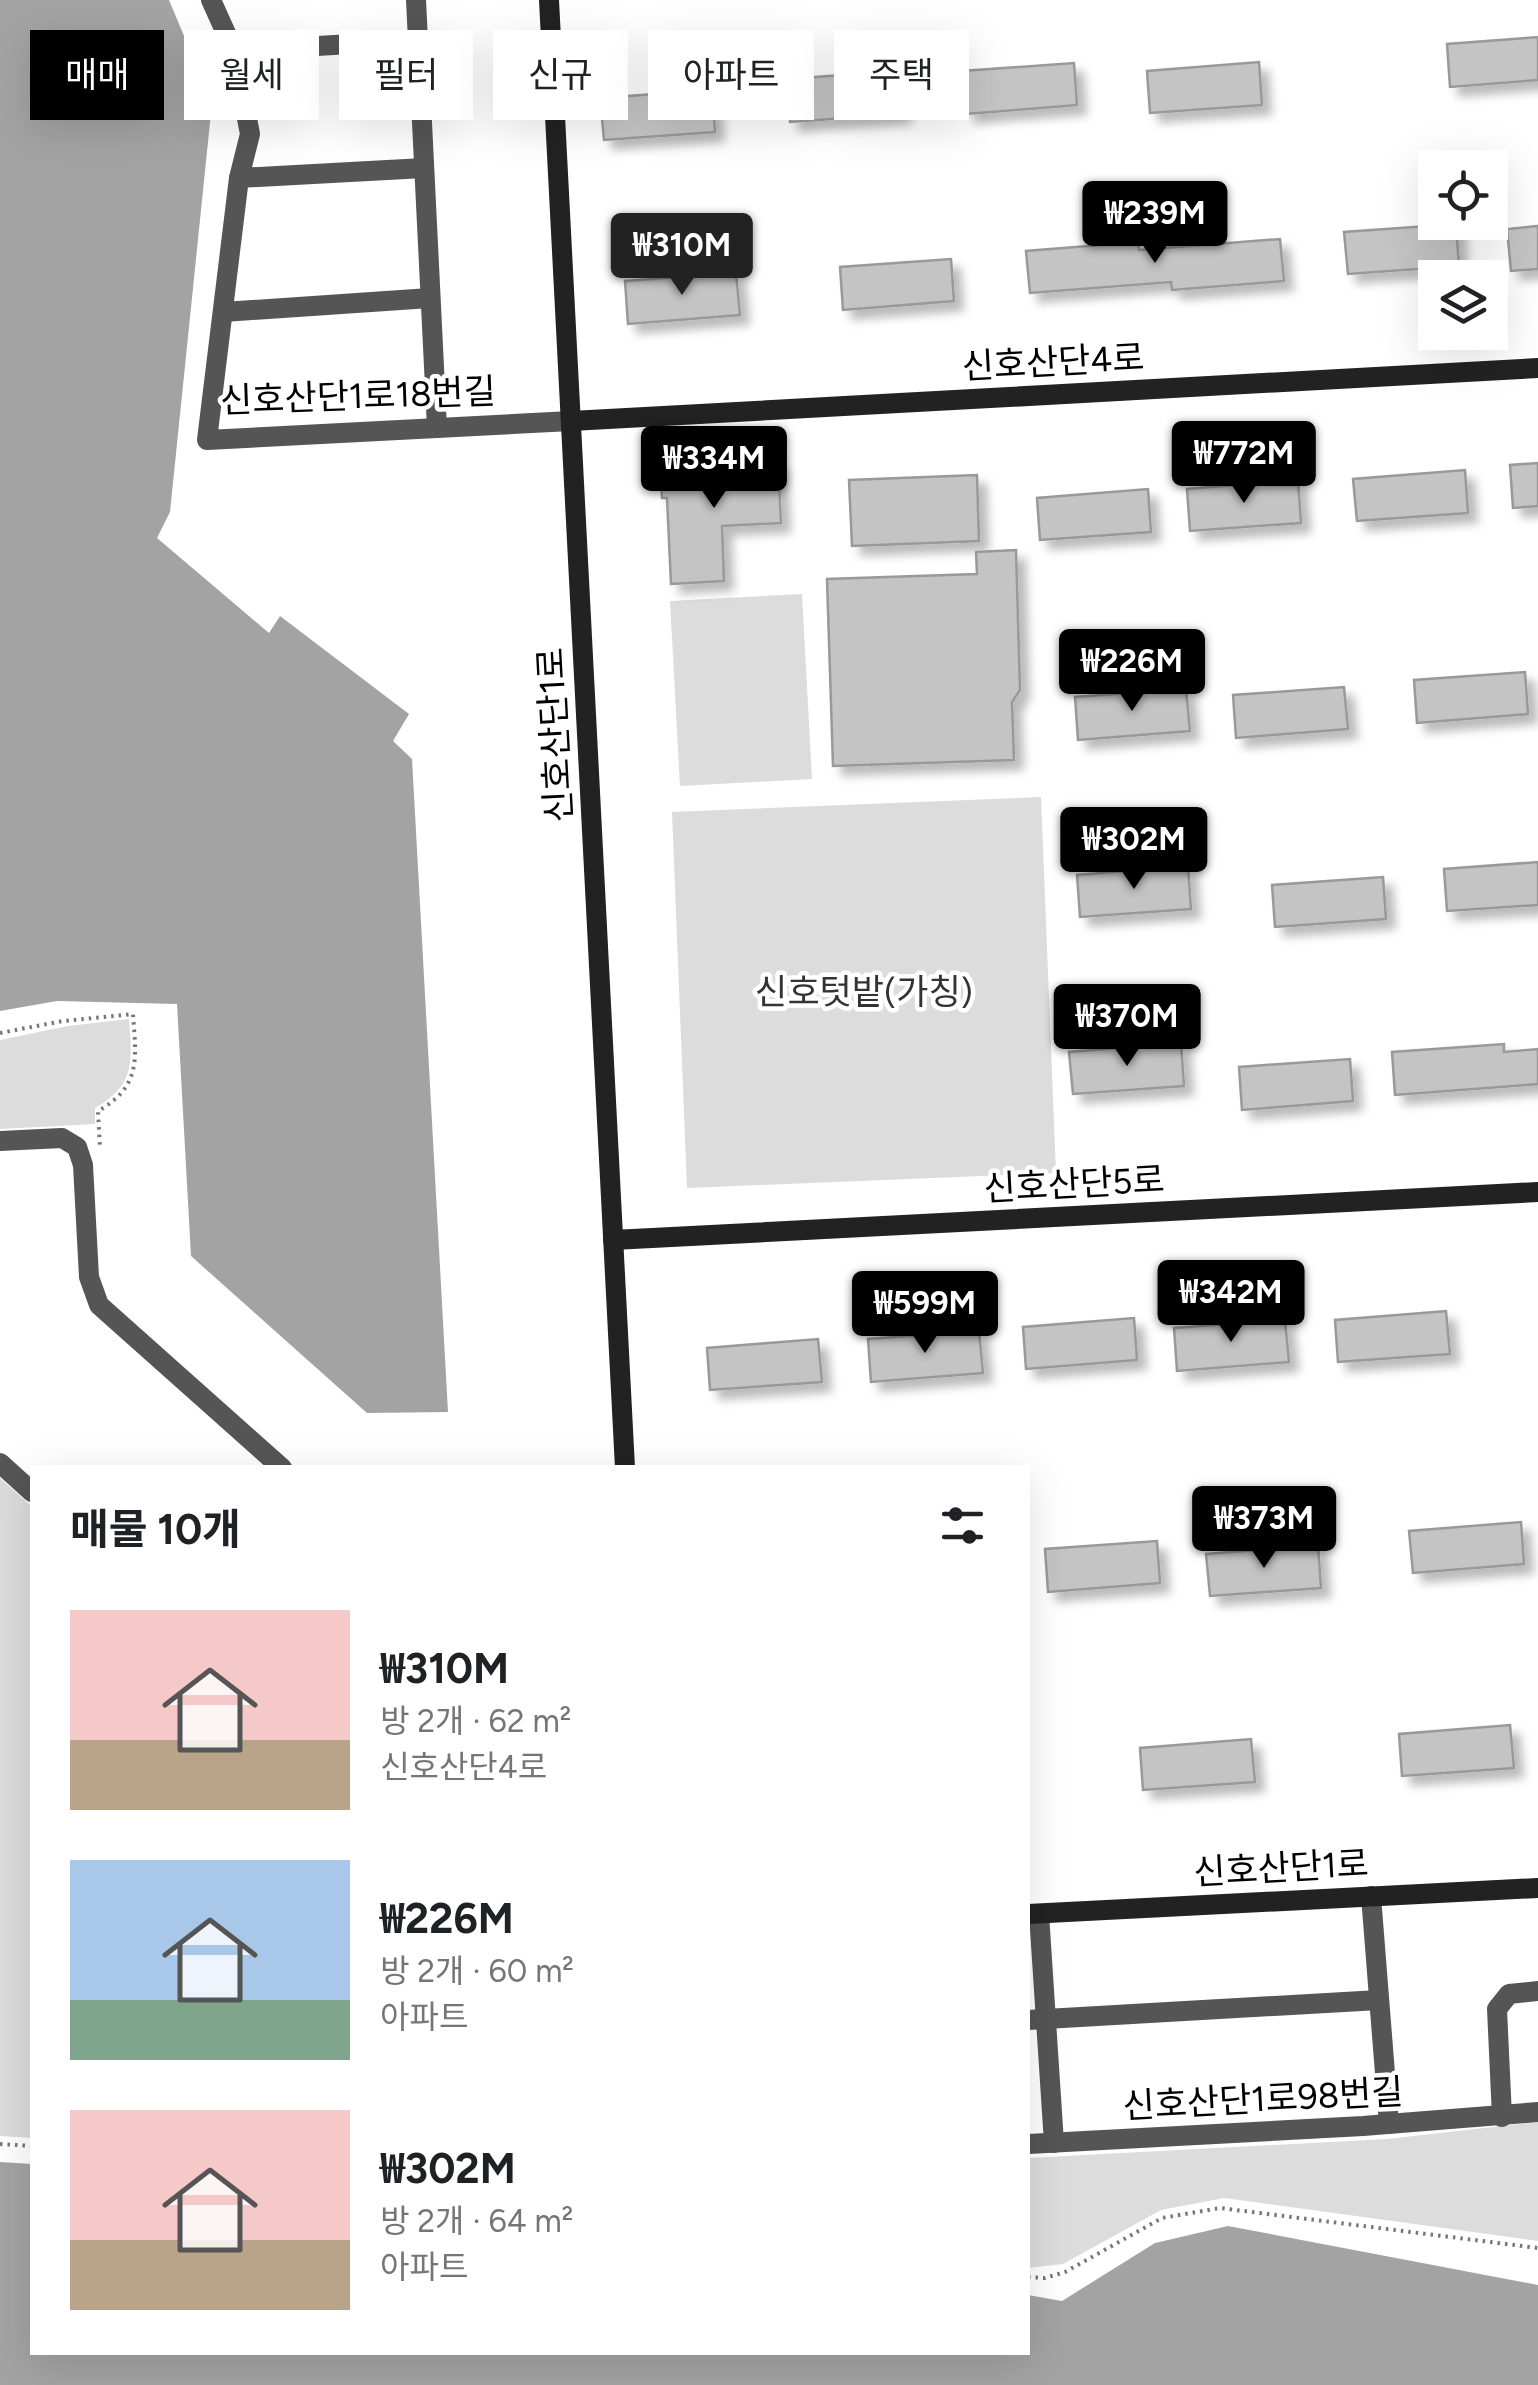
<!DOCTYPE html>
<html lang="ko">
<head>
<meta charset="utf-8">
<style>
  :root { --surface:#fff; --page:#f2f2f2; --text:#202124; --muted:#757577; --accent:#000 }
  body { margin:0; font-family:Figtree,"Noto Sans KR",sans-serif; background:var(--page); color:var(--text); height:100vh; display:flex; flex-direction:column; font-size:38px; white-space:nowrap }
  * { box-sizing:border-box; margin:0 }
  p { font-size:32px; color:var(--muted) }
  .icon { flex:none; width:55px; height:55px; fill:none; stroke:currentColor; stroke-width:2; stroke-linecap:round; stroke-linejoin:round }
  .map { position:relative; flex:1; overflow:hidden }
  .sheet { position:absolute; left:30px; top:1465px; width:1000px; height:890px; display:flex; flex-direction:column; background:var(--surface); border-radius:0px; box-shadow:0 10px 40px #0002 }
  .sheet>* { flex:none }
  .guide { position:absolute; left:30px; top:30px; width:1000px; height:90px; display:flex; gap:20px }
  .buttons { position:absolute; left:1418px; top:150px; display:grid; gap:20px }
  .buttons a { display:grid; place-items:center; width:90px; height:90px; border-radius:0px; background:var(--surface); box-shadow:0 10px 40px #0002; font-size:50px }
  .price { position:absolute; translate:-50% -85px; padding:0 22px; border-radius:10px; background:var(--accent); color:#fff; font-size:32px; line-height:65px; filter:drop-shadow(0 2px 5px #0008) }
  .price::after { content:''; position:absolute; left:50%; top:60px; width:30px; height:22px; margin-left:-15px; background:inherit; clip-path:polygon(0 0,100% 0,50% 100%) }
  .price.active { background:#222; color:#fff }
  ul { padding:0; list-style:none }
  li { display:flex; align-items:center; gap:30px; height:250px; padding:0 40px }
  li span { display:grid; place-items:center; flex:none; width:280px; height:200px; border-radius:0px; color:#555 }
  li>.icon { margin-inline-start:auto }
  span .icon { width:120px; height:120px; fill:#fffc; stroke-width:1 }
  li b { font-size:42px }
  h2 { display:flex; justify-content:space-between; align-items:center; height:120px; padding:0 40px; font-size:42px }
  .chip { padding:0 35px; border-radius:0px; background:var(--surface); box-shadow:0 10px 40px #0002; font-size:35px; line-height:90px }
  .chip.active { background:var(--accent); color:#fff }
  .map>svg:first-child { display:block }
  .green { fill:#dcdcdc }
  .water { fill:#a3a3a3 }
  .building { fill:#c4c4c4; stroke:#999; stroke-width:2.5; filter:url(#shadow) }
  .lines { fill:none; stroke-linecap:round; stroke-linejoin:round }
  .path { stroke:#777; stroke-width:4; stroke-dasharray:2.5 5; stroke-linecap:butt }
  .minor { stroke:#555; stroke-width:20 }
  .secondary { stroke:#222; stroke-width:20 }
  .labels { text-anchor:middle; stroke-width:9; stroke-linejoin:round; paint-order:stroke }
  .street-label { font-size:35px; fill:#000; stroke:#fff }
  .park-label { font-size:35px; fill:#333; stroke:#fff }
</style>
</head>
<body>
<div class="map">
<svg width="1538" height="2385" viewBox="0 0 1538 2385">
  <defs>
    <filter id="shadow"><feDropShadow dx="9" dy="9" stdDeviation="5" flood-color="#0004"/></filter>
  </defs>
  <rect width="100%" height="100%" fill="#fff"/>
  <g class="green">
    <polygon points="802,594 812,779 680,786 670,601"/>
    <polygon points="1041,797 1056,1173 687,1188 672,812"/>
    <path d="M129,1019C132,1061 136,1085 95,1108V1124L0,1129V1040L68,1026Z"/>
    <polygon points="0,1478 32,1507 32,2138 0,2136"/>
    <polygon points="1538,2122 1538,2241 1224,2198 1161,2210 1063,2264 1028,2268 1028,2158 1387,2139"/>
  </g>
  <g class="water">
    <polygon points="0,0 169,0 212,103 170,512 157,538 269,633 280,616 409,714 393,741 412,759 448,1412 367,1413 191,1256 177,1004 57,1001 0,1011"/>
    <polygon points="0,2162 32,2164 32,2352 1028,2352 1028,2295 1062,2301 1155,2243 1228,2226 1538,2285 1538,2385 0,2385"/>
  </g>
  <g class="building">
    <polygon points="1538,37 1538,80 1450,87 1447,44"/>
    <polygon points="1259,62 1262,105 1150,113 1147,71"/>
    <polygon points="1074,63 1077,105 966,114 962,71"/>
    <polygon points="899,71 902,114 790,122 787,79"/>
    <polygon points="712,90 715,132 604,140 600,98"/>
    <polygon points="1456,224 1459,266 1348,274 1344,232"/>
    <polygon points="1538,226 1538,269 1511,271 1507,229"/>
    <polygon points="1280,239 1284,281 1172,290 1171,282 1030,293 1026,251 1138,242 1139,250"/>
    <polygon points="951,259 954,301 843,310 840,267"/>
    <polygon points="736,273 740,315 628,324 625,281"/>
    <polygon points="726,458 726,464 778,462 781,523 722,526 724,581 671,584 667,498 662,498 660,461"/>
    <polygon points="1538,463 1538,506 1513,508 1510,465"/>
    <polygon points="1465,470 1468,513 1357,521 1353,479"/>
    <polygon points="977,475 979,541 852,546 849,480"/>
    <polygon points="1298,480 1301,523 1190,531 1187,489"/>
    <polygon points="1148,489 1151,532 1040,540 1037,498"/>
    <polygon points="1016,550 1020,690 1012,702 1014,760 833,766 827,579 977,574 976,552"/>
    <polygon points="1525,672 1528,714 1417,723 1414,680"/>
    <polygon points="1344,687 1348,729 1236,738 1233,695"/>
    <polygon points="1186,689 1190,731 1078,740 1075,697"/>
    <polygon points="1538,862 1538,905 1447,911 1444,869"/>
    <polygon points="1188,866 1191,909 1080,917 1077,875"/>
    <polygon points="1383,877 1386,919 1275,927 1272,885"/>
    <polygon points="1181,1043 1184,1086 1073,1094 1069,1052"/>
    <polygon points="1504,1044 1504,1052 1538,1049 1538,1084 1395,1095 1392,1052"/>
    <polygon points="1350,1059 1353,1101 1242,1110 1239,1067"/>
    <polygon points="1446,1311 1450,1354 1338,1362 1335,1320"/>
    <polygon points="1134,1318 1137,1360 1026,1369 1023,1327"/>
    <polygon points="1285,1320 1289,1362 1177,1371 1174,1328"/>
    <polygon points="979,1331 983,1373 871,1382 868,1339"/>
    <polygon points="818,1339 822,1382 710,1390 707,1348"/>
    <polygon points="1521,1522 1524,1564 1413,1573 1409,1531"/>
    <polygon points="1157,1541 1160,1583 1048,1592 1045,1549"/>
    <polygon points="1318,1545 1321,1588 1210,1596 1206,1554"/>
    <polygon points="1510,1725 1514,1768 1402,1776 1399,1734"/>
    <polygon points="1251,1739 1255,1782 1143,1790 1140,1748"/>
  </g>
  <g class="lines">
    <g class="path">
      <path d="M0,1033L63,1021L133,1014C136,1058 142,1086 98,1111L100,1148"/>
      <polyline points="0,2144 32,2146"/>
      <polyline points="1028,2277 1045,2278 1065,2272 1162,2218 1220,2208 1538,2248"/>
    </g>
    <g class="minor">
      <polyline points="211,0 234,51 250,134 239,178 207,440 571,421"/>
      <polyline points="416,0 437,428"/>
      <polyline points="234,51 418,40"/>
      <polyline points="239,178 424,168"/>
      <polyline points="223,312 430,298"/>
      <polyline points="0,1141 62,1138 77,1147 83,1165 89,1277 99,1305 282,1468"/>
      <polyline points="0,1463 32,1492"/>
      <polyline points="1371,1896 1389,2124"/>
      <polyline points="1039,1914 1054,2143"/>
      <polyline points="1028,2020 1379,2000"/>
      <polyline points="1502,2117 1497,2009 1509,1994 1538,1991"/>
      <polyline points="1028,2144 1363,2126 1538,2112"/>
    </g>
    <g class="secondary">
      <polyline points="549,0 625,1468"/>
      <polyline points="571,421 1538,368"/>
      <polyline points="613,1240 1538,1192"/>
      <polyline points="1028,1914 1538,1888"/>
    </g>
  </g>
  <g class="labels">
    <g class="street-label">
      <text transform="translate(1053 362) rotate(-3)" y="12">신호산단4로</text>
      <text transform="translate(358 396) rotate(-2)" y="12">신호산단1로18번길</text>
      <text transform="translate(555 735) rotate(-93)" y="12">신호산단1로</text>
      <text transform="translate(1074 1184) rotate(-3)" y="12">신호산단5로</text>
      <text transform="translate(1281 1868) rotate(-3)" y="12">신호산단1로</text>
      <text transform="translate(1263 2099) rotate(-3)" y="12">신호산단1로98번길</text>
    </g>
    <g class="park-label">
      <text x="864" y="1004">신호텃밭(가칭)</text>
    </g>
  </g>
</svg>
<div class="buttons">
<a><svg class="icon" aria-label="locate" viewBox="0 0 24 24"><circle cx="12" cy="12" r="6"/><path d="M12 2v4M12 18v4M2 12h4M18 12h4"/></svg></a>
<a><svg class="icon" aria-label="layers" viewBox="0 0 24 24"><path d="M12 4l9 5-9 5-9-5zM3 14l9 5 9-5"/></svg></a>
</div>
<b class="price" style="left:1155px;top:266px">₩239M</b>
<b class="price active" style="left:682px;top:298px">₩310M</b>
<b class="price" style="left:1244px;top:506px">₩772M</b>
<b class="price" style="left:714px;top:511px">₩334M</b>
<b class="price" style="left:1132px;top:714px">₩226M</b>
<b class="price" style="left:1134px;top:892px">₩302M</b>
<b class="price" style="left:1127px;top:1069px">₩370M</b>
<b class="price" style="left:1231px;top:1345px">₩342M</b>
<b class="price" style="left:925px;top:1356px">₩599M</b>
<b class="price" style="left:1264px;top:1571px">₩373M</b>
<div class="guide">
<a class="chip active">매매</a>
<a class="chip">월세</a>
<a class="chip">필터</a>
<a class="chip">신규</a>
<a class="chip">아파트</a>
<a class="chip">주택</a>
</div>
<section class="sheet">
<h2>매물 10개<svg class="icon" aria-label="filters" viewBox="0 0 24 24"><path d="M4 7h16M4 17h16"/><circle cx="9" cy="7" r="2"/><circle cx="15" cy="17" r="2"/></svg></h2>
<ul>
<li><span style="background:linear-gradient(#f6c9c9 65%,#b9a48a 0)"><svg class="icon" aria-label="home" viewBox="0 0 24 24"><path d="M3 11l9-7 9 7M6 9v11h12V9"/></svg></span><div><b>₩310M</b><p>방 2개 · 62 m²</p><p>신호산단4로</p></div></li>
<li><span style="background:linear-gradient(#a9c7e8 70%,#7fa58c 0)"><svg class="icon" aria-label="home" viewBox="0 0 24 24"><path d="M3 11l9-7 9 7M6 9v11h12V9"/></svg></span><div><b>₩226M</b><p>방 2개 · 60 m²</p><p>아파트</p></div></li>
<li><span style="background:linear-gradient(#f6c9c9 65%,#b9a48a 0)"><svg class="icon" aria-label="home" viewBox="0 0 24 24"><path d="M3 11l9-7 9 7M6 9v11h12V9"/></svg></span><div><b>₩302M</b><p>방 2개 · 64 m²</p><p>아파트</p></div></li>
</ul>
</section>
</div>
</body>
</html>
